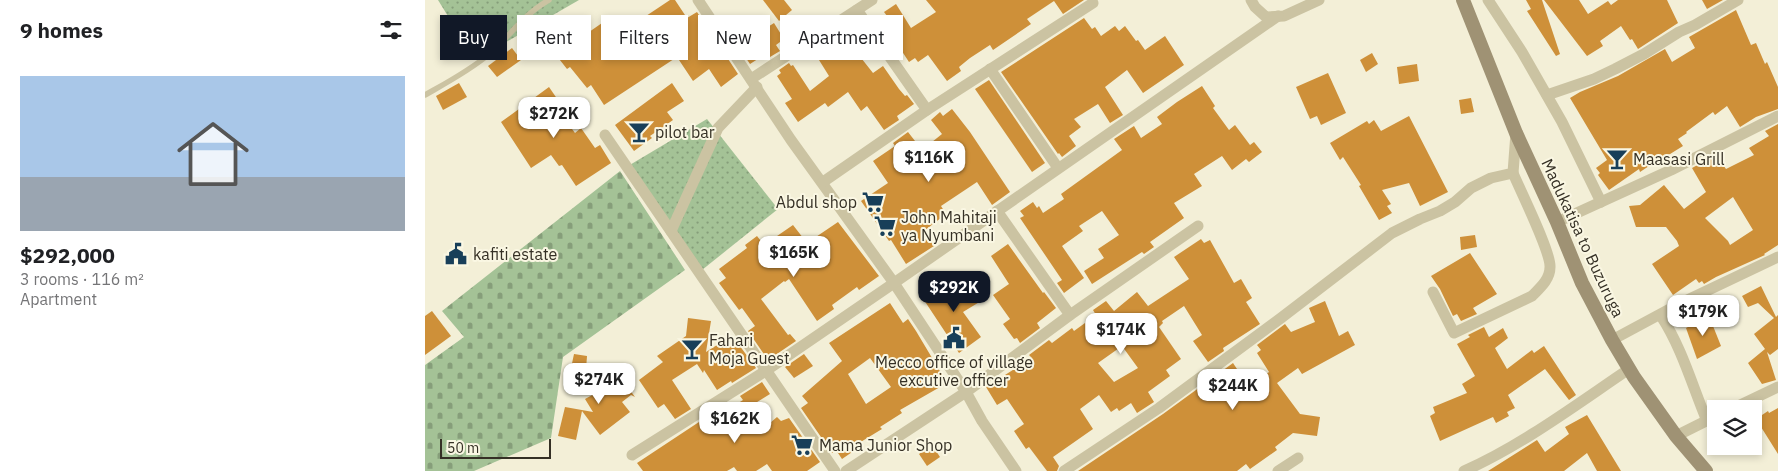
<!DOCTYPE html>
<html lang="en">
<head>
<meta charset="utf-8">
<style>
  :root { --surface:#fff; --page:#f6f6f6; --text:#202124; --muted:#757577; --line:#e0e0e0; --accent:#111827 }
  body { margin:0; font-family:"IBM Plex Sans",sans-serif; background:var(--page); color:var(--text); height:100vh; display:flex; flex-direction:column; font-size:19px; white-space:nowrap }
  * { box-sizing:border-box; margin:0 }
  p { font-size:16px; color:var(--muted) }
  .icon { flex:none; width:28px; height:28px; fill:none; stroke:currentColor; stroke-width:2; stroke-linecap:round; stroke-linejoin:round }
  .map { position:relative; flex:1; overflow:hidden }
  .panel { display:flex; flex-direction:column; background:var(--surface); width:425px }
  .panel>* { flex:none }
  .top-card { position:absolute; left:15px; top:15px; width:475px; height:45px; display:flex; gap:10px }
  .controls { position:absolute; left:1282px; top:400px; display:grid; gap:10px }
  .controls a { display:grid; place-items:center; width:55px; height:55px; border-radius:0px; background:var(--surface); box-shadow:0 2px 8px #0003; font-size:25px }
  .scale { position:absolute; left:15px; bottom:12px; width:111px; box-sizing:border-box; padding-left:5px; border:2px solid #353025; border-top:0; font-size:14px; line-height:18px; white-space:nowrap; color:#353025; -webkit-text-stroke:4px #faf7e3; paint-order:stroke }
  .price { position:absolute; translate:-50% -42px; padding:0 11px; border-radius:10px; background:#fff; color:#222; font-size:16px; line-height:32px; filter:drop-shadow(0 1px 2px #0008) }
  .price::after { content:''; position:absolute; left:50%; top:30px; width:15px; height:11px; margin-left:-8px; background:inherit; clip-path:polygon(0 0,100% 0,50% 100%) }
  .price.on { background:var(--accent); color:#fff }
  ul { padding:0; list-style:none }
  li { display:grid; align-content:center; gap:10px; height:265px; padding:0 20px }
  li+li { border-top:1px solid var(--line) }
  li span { display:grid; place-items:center; height:155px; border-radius:0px; color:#555 }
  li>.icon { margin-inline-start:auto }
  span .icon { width:90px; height:90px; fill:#fffc; stroke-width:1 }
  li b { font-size:21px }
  h2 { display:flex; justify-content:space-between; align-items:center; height:60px; padding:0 20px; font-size:21px }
  .tag { padding:0 18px; border-radius:0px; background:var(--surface); box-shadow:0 2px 8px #0003; font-size:18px; line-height:45px }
  .tag.on { background:var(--accent); color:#fff }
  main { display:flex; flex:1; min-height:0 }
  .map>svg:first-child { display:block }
  .grass { fill:url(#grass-dots) }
  .cemetery { fill:url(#cemetery-stones) }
  .building { fill:#ce9039; fill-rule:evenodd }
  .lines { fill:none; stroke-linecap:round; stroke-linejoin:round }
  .service { stroke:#cbc3a2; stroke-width:5.5 }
  .minor { stroke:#cbc3a2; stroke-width:11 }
  .secondary { stroke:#9f9274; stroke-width:14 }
  .labels { text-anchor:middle; stroke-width:4; stroke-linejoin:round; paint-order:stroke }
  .poi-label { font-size:16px; fill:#353025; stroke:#faf7e3; text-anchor:start }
  .street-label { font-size:16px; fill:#353025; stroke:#faf7e3 }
</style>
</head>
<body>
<main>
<section class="panel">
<h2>9 homes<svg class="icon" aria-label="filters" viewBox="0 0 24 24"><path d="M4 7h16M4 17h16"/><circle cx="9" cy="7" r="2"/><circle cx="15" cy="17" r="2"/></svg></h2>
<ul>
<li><span style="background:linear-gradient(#a9c7e8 65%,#9aa5b1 0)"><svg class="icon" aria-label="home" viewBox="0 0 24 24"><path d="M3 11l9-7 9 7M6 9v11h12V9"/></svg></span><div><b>$292,000</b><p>3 rooms · 116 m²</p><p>Apartment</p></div></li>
</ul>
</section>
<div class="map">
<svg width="1353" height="471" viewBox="0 0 1353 471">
  <defs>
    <pattern id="grass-dots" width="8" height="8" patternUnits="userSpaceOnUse" patternTransform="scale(1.25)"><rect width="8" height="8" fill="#a4c296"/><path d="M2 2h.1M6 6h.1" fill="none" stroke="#869e7a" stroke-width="1.8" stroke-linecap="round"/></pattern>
    <pattern id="cemetery-stones" width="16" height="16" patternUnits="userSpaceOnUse" patternTransform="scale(1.25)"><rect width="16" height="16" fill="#a4c296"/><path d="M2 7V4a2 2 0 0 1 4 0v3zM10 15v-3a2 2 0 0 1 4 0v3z" fill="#869e7a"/></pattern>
  </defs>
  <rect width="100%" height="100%" fill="#f3efd7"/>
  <g class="grass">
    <polygon points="13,0 154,0 50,60"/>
    <polygon points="282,119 353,209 272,274 203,166"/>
  </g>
  <polygon class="cemetery" points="195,171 260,270 138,357 126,438 49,471 0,471 0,365 39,337 17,311"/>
  <g class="building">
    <polygon points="245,0 250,0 262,18 272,12 313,74 296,87 284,69 268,81 252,57 179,105 166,85 162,88 145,67 142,69 131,55 177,23 196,46 220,27 215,20"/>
    <polygon points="338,0 359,0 367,10 354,21"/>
    <polygon points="501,0 659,0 638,14 629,1 602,19 606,24 568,50 565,45 545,58 534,67 536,71 522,81 503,55 493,62 490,58 484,62 459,24 465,20 459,12 471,4 486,28 511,12"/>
    <polygon points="1101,0 1117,0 1135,54 1131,56 1102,11 1106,9"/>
    <polygon points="1119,0 1154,0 1163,14 1183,1 1186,5 1193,0 1242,0 1253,23 1213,49 1207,39 1205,40 1196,26 1175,41 1178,46 1162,56"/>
    <polygon points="1277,0 1298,0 1282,9"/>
    <polygon points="1311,10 1326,45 1331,43 1340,64 1342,62 1353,87 1353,109 1331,117 1315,127 1302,106 1290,115 1288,112 1261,132 1262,133 1253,139 1258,146 1237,159 1236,158 1215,172 1214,169 1184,190 1173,175 1175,173 1171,168 1182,160 1145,98 1155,92 1193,76 1240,49 1247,62 1270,48 1264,37"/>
    <polygon points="313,15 329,36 349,23 359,39 351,45 355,51 345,57 342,53 325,64 299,26"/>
    <polygon points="659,18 667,29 670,27 676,36 690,26 694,31 700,26 711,41 713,40 720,50 740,36 759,65 718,93 702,70 680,87 698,115 685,123 673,104 649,119 656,127 644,136 651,146 637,157 634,153 633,154 576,72"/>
    <polygon points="427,23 441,41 429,49 448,73 458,66 474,89 480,96 482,95 489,104 472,116 474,120 459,130 442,106 436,111 423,92 403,107 400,103 373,122 360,103 367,99 352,76 356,73 354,70 364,63 366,66 368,65 385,91 404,76 389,52 410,38 409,35"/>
    <polygon points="87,48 96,60 72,77 63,66"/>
    <polygon points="947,53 953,64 941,72 935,60"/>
    <polygon points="992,64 994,81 974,84 972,67"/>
    <polygon points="903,73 921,113 896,125 892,116 885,119 871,87"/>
    <polygon points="564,80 620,163 607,172 550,89"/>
    <polygon points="34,83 42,97 18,110 11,96"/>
    <polygon points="247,83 259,101 242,112 248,120 225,136 227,138 209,151 190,125"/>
    <polygon points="777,86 790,106 788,108 804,130 810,125 825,145 829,142 837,152 824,162 821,159 807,170 797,156 769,174 777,186 749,203 759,218 725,242 729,247 719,254 717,252 667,284 659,271 679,258 673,249 694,235 677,211 654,226 658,231 637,246 659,278 639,293 632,283 637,280 595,218 599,216 595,211 608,202 612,208 614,206 618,213 639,199 636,194 697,150 689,139 709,126 716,138 737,124 732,117 752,102"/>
    <polygon points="124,87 135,103 130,106 150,133 156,128 170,148 175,145 186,163 151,186 137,165 134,166 126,155 106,168 76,122"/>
    <polygon points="1046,98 1049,112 1036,114 1034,100"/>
    <polygon points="527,109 545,132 585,192 567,205 552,182 516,206 521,214 499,231 509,246 481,264 466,240 464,241 436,201 463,183 448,161 470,146 468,143 483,132 497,150 517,134 506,120 515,112 518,116"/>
    <polygon points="984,116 1023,192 995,206 984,183 957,190 966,204 962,206 967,213 954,220 934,186 936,185 918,157 915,160 905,143 942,121 944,124 949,120 956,131"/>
    <path d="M1353,124V245L1339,254L1340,255L1291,277L1279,284L1277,281L1274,283L1271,279L1248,295L1227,264L1254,246L1252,241L1241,227H1211L1204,206L1215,205L1239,185L1259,209L1281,192L1267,168L1291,155L1301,169L1329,155L1324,148L1344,136L1340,131ZM1308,197L1328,230L1305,245L1303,241L1280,218Z"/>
    <polygon points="413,222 454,276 434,290 432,287 407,305 409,309 392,321 364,279 360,282 359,281 336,299 363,335 365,334 371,341 343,360 323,331 330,326 317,308 314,310 294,283 301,278 294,269 322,248 320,245 332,236 339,245 368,225 382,243"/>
    <polygon points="1050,235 1052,247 1036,250 1035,237"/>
    <path d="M776,239L779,243L785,240L809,283L816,279L827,298L821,302L835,324L798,348L799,351L783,362L768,341L777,335L759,306L737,321L738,323L734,327L756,359L741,370L745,376L723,392L729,402L712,413L706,403L694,411L692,408L686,412L674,395L655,409L668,429L628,457L634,466L632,471H622L604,447L601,449L589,431L599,424L582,399L572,405L561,387L607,358L604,355L624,340L627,343L647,328L649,331L671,315L668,310L681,301L689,311L712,292L723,306L764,279L749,257ZM697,346L713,368L689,382L673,363Z"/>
    <polygon points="583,244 618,293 619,292 631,308 612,323 615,328 595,343 592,338 589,339 578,324 585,319 568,295 584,284 566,256"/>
    <polygon points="1045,253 1072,294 1048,308 1052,314 1036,321 1032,314 1028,316 1015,289 1006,276"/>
    <polygon points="515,278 529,301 554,286 561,298 538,312 556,337 534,353 495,294 502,290 500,287"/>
    <polygon points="1336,286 1351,317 1353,315 1353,349 1345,355 1342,352 1351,380 1337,384 1323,363 1340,349 1329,334 1349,318 1333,303 1323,307 1317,296"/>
    <polygon points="900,301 914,336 923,331 930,345 877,374 873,368 852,383 875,414 895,417 892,436 868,433 850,447 852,450 825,469 821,464 812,471 653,471 738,414 808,363 824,387 844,372 832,353 836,350 832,345 860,324 866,332 890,322 884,308"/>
    <path d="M465,303L478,323L483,319L491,331L522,383L475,410L477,413L455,427L457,429L434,443L436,446L417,459L411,450L407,453L376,408L383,403L377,396L417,361L404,343ZM445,358L466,387L441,404L423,374Z"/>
    <polygon points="7,311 26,336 0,355 0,316"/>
    <polygon points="1284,316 1296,346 1272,359 1261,328"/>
    <polygon points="263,318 286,321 281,352 300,340 302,343 309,338 331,368 307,383 306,381 292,390 279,370 278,373 272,364 247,380 266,409 250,419 239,404 233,408 214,380 238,362 232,356 261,336"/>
    <polygon points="1059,327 1064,337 1078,328 1083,338 1070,348 1082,369 1107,350 1109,353 1119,346 1151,395 1144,400 1120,369 1083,395 1090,408 1082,412 1084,416 1071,423 1068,417 1015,441 1005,416 1010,413 1008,407 1042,393 1037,384 1050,376 1032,344 1045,337 1043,335"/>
    <polygon points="149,354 162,356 161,370 146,368"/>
    <polygon points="379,354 388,366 369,378 360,367"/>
    <polygon points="165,366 191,376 193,374 210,397 206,395 197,402 205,412 175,435 157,411 151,440 133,436 140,407 168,412 160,399 182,387 161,378"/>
    <polygon points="337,382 345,394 324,407 338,429 352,417 356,421 364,418 395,462 382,471 347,471 342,464 331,471 312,471 309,467 302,471 218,471 212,463 274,422 275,423 291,412 293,416 318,400 315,396"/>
    <polygon points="1353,408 1353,454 1331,419 1343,411 1344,413"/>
    <polygon points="1162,415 1196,471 1172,471 1162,453 1139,471 1063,471 1112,440 1120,452 1144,434 1140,427"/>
    <polygon points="507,445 515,457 502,466 494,454"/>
  </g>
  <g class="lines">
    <path class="service" d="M0,95C21,83 44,71 63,55C84,37 100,13 124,0"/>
    <g class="minor">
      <polyline points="273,0 366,140 469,283 541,392 557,421 591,471"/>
      <polyline points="826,0 830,7 841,17 859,16 894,0"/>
      <polyline points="1063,0 1097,52 1137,122 1176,202"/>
      <polyline points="432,10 502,110"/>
      <polyline points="565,69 633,168"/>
      <polyline points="326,79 447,0"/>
      <polyline points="1122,95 1169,79 1190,69 1219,54 1254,32 1270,25 1313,0"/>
      <polyline points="180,135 410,471"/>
      <polyline points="398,182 502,110 668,3"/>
      <polyline points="572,211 645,315"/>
      <polyline points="1132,222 1246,170 1353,116"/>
      <polyline points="246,231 293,128 332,87"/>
      <path d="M1008,292L1029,333L1107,296C1116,287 1125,279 1125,267C1126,252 1095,190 1088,173"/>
      <path d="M1236,316C1257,348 1267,385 1282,421"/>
      <polyline points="1187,340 1254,304 1353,257"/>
      <polyline points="1307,409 1353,387"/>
      <polyline points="1251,436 1291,416"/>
      <polyline points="207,455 342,370 469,283 853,16"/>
      <polyline points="421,471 541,392 645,315 773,226"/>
      <polyline points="639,471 734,408 856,318 967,233 995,219 1015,211 1030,202 1046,188 1066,178 1088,173 1091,133"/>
      <polyline points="853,471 873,458"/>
      <path d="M1039,471C1096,446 1152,404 1204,369"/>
    </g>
    <polyline class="secondary" points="1038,0 1091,133 1132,222 1157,283 1187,340 1209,377 1251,436 1281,471"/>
  </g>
  <defs>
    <g id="bar-bare" transform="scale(1.725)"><path d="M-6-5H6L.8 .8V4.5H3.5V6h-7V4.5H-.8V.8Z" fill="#183f59" stroke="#faf7e3" stroke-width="2.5" paint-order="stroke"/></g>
    <g id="supermarket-bare" transform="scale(1.725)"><path d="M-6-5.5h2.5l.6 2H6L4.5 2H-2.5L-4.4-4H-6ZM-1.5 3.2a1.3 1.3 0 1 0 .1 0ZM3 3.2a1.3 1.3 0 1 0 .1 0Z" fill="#183f59" stroke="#faf7e3" stroke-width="2.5" paint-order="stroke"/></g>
    <g id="civic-bare" transform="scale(1.725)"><path d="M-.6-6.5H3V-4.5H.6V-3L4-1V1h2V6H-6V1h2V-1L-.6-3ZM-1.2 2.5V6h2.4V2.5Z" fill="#183f59" stroke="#faf7e3" stroke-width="2.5" paint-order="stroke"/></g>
  </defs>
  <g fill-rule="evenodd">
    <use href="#bar-bare" x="214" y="132"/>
    <use href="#bar-bare" x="1192" y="159"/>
    <use href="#supermarket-bare" x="448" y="202"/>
    <use href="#supermarket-bare" x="460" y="226"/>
    <use href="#civic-bare" x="31" y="254"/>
    <use href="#civic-bare" x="529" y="338"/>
    <use href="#bar-bare" x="267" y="349"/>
    <use href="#supermarket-bare" x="377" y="445"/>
  </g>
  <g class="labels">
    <g class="poi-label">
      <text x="230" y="138">pilot bar</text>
      <text x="1208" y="165">Maasasi Grill</text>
      <text x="432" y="208" text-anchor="end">Abdul shop</text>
      <text x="476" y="223">John Mahitaji<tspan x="476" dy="18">ya Nyumbani</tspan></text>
      <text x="48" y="260">kafiti estate</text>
      <text x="284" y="346">Fahari<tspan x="284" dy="18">Moja Guest</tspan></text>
      <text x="529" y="368" text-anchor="middle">Mecco office of village<tspan x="529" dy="18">excutive officer</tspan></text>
      <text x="394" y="451">Mama Junior Shop</text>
    </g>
    <g class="street-label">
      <text transform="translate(1158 238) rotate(65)" y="6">Madukatisa to Buzuruga</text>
    </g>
  </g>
</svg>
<div class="controls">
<a><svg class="icon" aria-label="layers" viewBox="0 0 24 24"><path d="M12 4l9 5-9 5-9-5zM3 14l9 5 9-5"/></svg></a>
</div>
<div class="scale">50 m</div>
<b class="price" style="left:129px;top:139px">$272K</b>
<b class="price" style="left:504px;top:183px">$116K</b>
<b class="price" style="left:369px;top:278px">$165K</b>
<b class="price on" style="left:529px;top:313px">$292K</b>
<b class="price" style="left:1278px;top:337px">$179K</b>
<b class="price" style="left:696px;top:355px">$174K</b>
<b class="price" style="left:174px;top:405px">$274K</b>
<b class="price" style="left:808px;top:411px">$244K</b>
<b class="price" style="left:310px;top:444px">$162K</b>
<div class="top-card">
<a class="tag on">Buy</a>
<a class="tag">Rent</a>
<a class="tag">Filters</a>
<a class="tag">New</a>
<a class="tag">Apartment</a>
</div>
</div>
</main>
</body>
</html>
